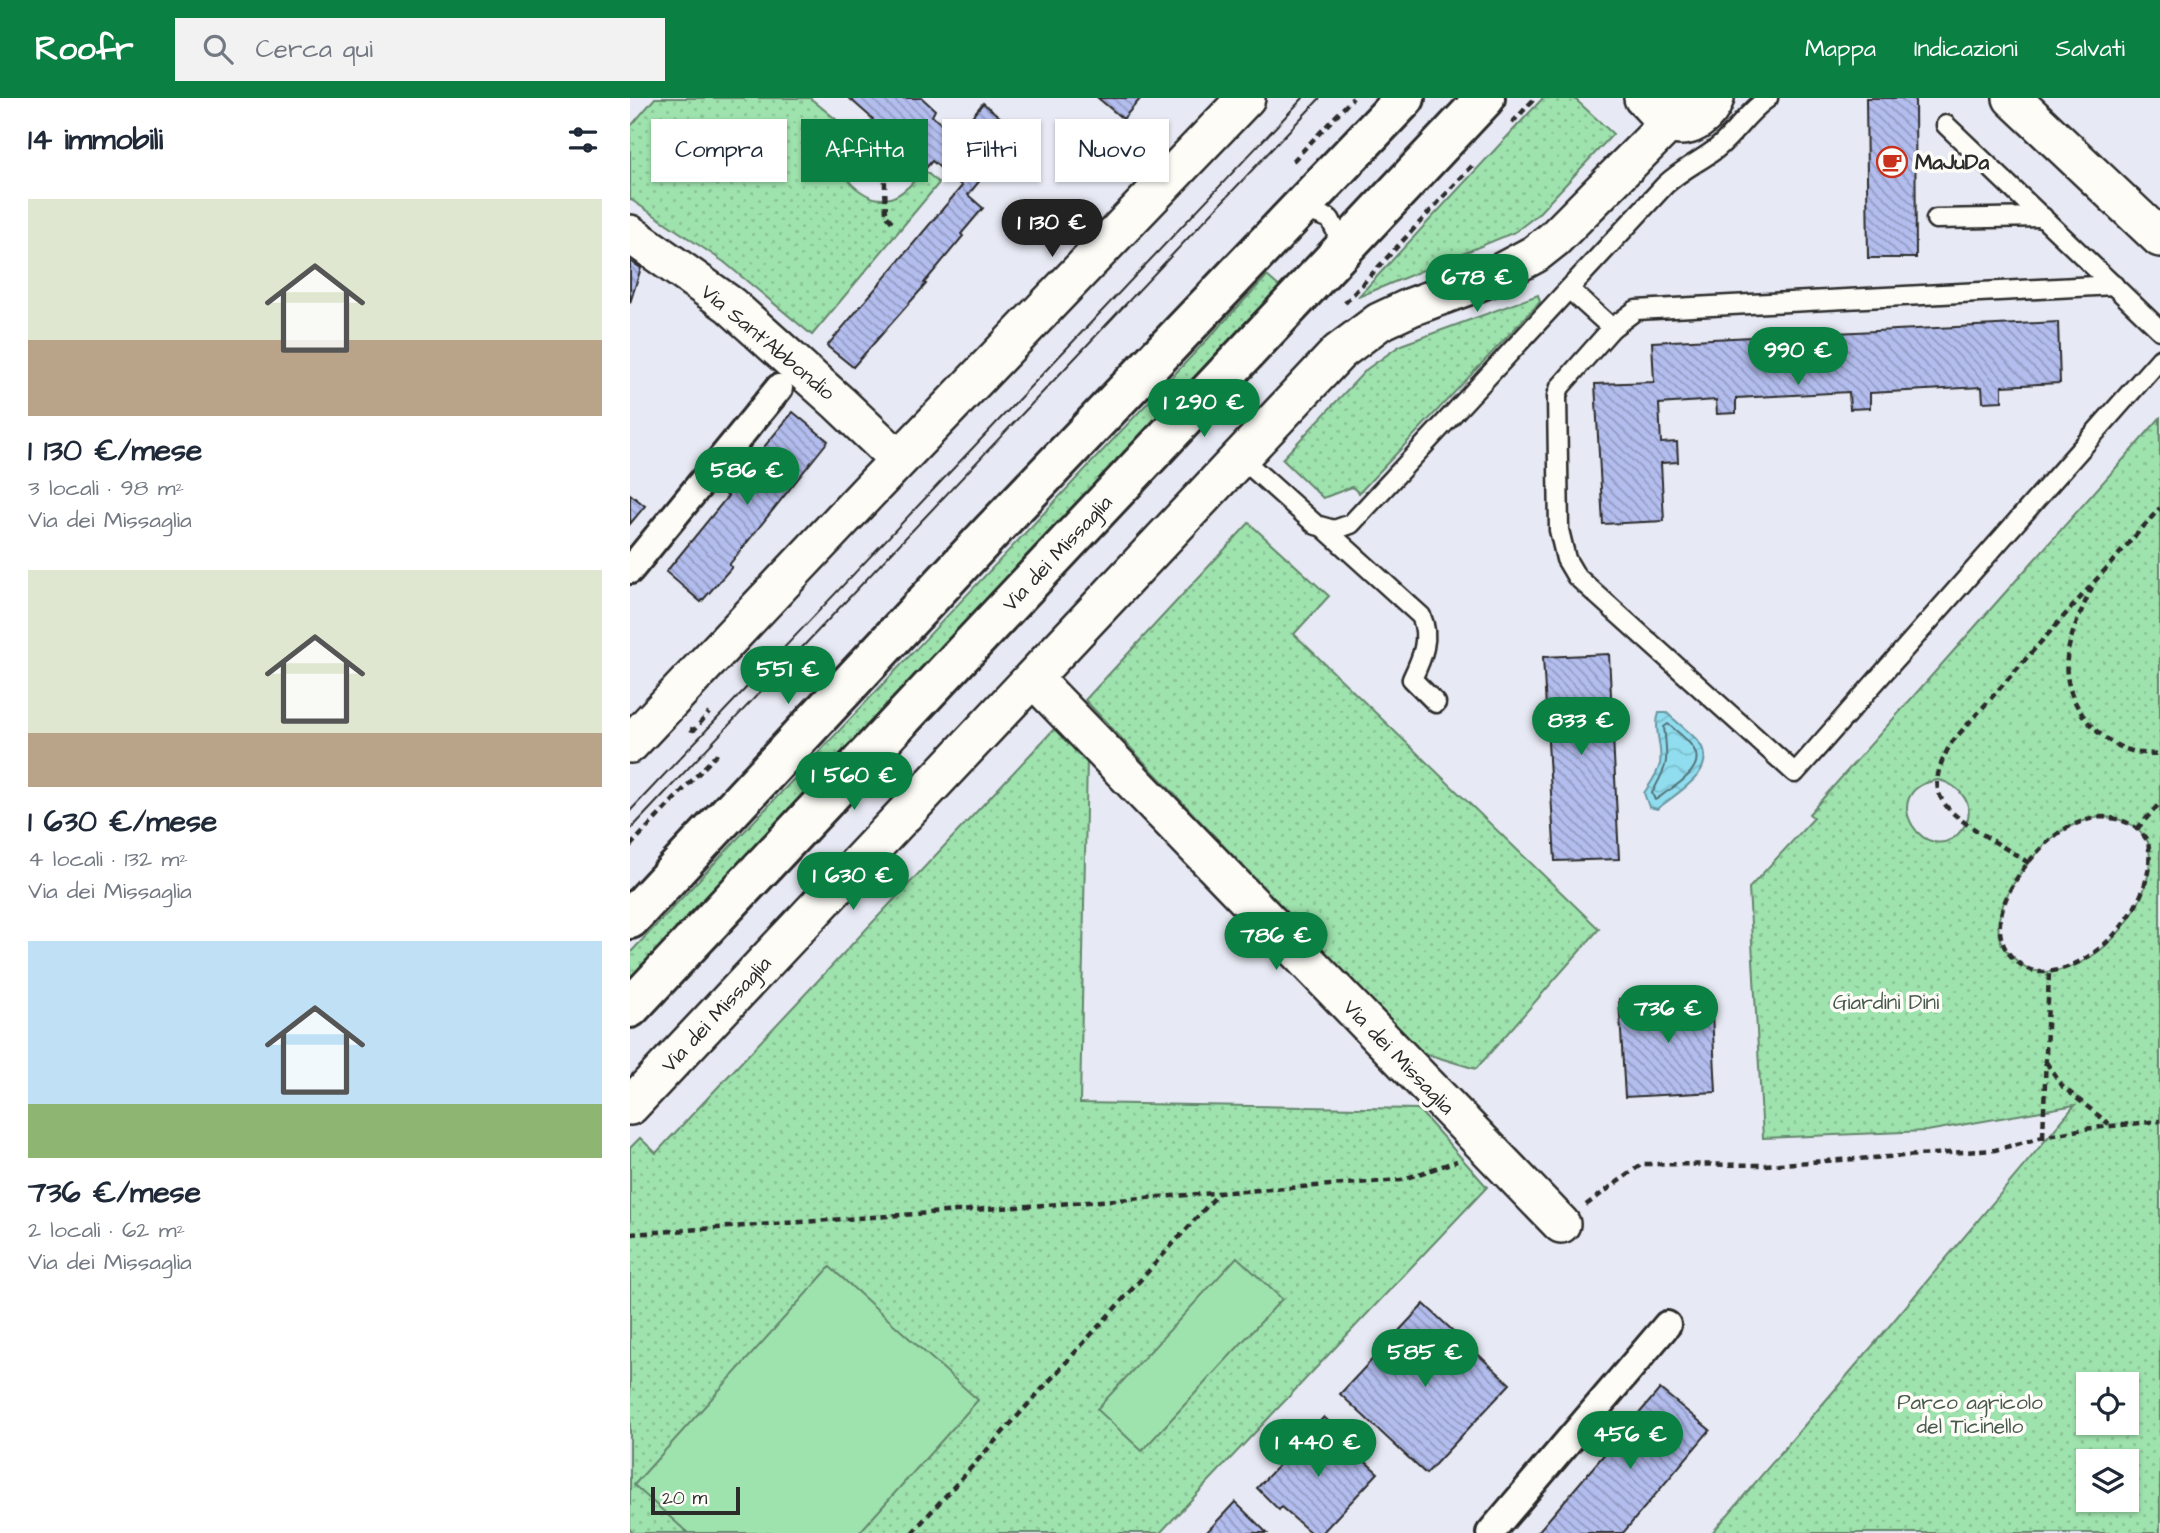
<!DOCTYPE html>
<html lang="it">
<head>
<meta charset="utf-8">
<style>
  :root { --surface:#fff; --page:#f2f2f3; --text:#1f2937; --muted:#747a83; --accent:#0b8043 }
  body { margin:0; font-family:"Architects Daughter",sans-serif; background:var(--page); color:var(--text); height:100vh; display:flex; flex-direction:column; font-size:26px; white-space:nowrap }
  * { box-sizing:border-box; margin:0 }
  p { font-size:23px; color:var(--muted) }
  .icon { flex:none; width:38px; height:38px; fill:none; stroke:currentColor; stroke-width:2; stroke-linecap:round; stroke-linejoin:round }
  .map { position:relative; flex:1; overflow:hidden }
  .drawer { display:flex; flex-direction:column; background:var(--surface); width:630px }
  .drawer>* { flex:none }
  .banner { position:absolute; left:21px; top:21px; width:665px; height:63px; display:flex; gap:14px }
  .tools { position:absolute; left:1446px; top:1274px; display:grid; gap:14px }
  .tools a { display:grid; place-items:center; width:63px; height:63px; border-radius:0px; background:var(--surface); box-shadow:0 2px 5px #0004; font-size:35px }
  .scale { position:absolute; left:21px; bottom:18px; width:89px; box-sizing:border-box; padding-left:7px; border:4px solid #2b2b2b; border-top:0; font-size:19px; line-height:24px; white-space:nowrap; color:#2b2b2b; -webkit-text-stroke:5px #fdfcf7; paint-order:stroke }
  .price { position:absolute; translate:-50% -60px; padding:0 16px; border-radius:24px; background:var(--accent); color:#fff; font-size:23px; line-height:46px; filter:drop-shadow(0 2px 4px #0008) }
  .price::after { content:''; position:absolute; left:50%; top:42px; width:21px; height:16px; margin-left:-10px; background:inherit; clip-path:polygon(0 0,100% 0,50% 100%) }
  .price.current { background:#222; color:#fff }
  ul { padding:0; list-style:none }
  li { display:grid; align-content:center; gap:14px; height:371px; padding:0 28px }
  li span { display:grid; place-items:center; height:217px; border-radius:0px; color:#555 }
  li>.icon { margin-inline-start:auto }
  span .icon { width:126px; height:126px; fill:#fffc; stroke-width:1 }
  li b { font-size:30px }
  h2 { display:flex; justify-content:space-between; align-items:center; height:84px; padding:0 28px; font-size:30px }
  .chip { padding:0 24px; border-radius:0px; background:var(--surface); box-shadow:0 2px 5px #0004; font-size:24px; line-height:63px }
  .chip.current { background:var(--accent); color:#fff }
  header { display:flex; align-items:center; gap:42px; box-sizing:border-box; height:98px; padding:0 35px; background:var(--accent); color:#fff }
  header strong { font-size:33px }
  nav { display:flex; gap:38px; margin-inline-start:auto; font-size:24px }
  .search { width:490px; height:63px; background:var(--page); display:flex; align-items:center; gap:18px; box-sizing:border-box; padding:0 24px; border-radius:0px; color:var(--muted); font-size:26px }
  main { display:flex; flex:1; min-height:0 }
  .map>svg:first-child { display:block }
  .green { fill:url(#green-dots); stroke:#64866c; stroke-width:2; fill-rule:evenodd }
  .pitch { fill:#9ee2ad; stroke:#64866c; stroke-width:2 }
  .water { fill:url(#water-waves); stroke:#6896a1; stroke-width:2 }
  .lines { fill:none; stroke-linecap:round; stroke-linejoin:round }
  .shore { stroke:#537279; stroke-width:2 }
  .building { fill:url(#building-back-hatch); stroke:#2b2b2b; stroke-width:2 }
  .service-casing { stroke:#2b2b2b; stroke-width:23 }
  .pedestrian-casing { stroke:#2b2b2b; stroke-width:32 }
  .minor-casing { stroke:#2b2b2b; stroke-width:42 }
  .secondary-casing { stroke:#2b2b2b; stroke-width:44 }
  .path { stroke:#2b2b2b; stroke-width:4.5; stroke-dasharray:7 5; stroke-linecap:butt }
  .service { stroke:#fdfcf7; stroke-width:18 }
  .pedestrian { stroke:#fdfcf7; stroke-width:26 }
  .minor { stroke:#fdfcf7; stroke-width:37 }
  .secondary { stroke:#fdfcf7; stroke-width:38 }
  .tram { stroke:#2b2b2b; stroke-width:2 }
  .labels { text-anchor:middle; stroke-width:7; stroke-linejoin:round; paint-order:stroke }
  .poi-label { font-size:21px; font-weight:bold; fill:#2b2b2b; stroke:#fdfcf7; text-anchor:start }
  .street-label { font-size:21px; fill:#2b2b2b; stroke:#fdfcf7 }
  .park-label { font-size:21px; fill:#48594c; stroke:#fdfcf7 }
</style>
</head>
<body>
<header>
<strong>Roofr</strong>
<div class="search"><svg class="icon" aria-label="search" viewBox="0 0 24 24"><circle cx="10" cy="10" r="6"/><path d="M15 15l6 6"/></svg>Cerca qui</div>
<nav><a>Mappa</a><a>Indicazioni</a><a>Salvati</a></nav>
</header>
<main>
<section class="drawer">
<h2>14 immobili<svg class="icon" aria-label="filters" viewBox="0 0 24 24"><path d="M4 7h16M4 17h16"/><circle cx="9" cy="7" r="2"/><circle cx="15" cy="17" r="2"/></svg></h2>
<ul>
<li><span style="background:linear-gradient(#dfe7d0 65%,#b9a48a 0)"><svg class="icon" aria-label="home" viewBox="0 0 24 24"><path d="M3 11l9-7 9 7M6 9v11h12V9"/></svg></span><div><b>1 130 €/mese</b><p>3 locali · 98 m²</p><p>Via dei Missaglia</p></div></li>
<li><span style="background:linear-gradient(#dfe7d0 75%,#b9a48a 0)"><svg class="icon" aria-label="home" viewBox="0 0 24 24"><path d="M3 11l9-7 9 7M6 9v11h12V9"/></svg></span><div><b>1 630 €/mese</b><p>4 locali · 132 m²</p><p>Via dei Missaglia</p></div></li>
<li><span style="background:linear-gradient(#bfe0f5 75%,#8fb573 0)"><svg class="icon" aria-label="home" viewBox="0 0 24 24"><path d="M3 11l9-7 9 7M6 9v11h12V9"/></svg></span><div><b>736 €/mese</b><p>2 locali · 62 m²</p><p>Via dei Missaglia</p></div></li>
</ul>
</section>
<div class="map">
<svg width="1530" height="1435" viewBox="0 0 1530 1435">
  <defs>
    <pattern id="green-dots" width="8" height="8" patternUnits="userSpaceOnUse" patternTransform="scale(1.75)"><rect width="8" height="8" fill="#9ee2ad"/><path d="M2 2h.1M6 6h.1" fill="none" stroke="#88c295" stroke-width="1.8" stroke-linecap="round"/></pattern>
    <pattern id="water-waves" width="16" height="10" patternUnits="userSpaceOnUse" patternTransform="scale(1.75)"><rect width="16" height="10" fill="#90ddef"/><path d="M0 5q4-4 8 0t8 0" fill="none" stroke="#7cbecd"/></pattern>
    <pattern id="building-back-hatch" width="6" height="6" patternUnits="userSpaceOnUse" patternTransform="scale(1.75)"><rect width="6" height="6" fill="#b3bdee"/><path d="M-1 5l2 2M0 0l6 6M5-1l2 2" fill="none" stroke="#929ac1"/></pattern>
  </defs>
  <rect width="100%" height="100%" fill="#e7e9f4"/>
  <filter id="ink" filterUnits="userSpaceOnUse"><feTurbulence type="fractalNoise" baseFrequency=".0143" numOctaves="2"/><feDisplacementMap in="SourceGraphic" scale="14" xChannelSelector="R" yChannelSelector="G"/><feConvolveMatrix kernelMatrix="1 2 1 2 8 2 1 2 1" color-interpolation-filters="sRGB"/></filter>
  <g filter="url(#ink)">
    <g class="green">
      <path d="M25,0H180L220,33C217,48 213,62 217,77C218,85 228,92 235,96C261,111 279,90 294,72L309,85L182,237L94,164L0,101V29Z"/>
      <polygon points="913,0 944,0 983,36 907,117 885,134 728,199"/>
      <polygon points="637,178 652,191 0,883 0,855"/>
      <polygon points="908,197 910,204 729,395 722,389 693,400 652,361 737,271 771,247"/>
      <path d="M1530,320V1435H1082L1245,1245L1445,1007L1297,1033L1133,1040L1119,790L1184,720L1179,716ZM1308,682C1330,686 1348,709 1333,730C1299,778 1241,692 1308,682ZM1469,719C1489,719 1508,726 1518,744C1530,797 1479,862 1430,872C1414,876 1398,874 1386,862C1380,857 1372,849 1370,841C1360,806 1403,753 1430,734C1442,726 1455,722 1469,719ZM1458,1286H1496V1325H1458ZM1458,1363H1496V1402H1458Z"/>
      <polygon points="619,425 699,498 664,536 969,831 846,971 790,954 455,602"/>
      <polygon points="426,629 457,660 450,1005 788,1011 857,1089 530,1435 3,1435 0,1432 0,1050 10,1040 26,1055"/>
    </g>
    <g class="pitch">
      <polygon points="607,1159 652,1201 512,1353 467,1311"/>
      <polygon points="200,1169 348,1302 229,1435 58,1435 4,1387"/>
    </g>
    <path class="water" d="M1029,615H1037C1046,624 1058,632 1066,641C1094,671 1046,695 1027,711L1019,709L1014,695C1020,686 1027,677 1030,666C1033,649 1023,632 1029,615Z"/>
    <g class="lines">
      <path class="shore" d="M1038,626C1068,650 1081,663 1044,689C1037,693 1032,698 1025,702L1022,695C1039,665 1038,664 1034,629Z"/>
    </g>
    <g class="building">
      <polygon points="219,0 292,0 305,12 302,18 326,38 353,5 389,35 338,97 353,110 331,136 333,138 294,185 296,186 223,269 197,248 332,88 302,63 296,70 241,23 243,21"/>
      <polygon points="468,0 511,0 493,21"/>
      <polygon points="1236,0 1285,0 1286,160 1238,160"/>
      <polygon points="0,163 11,170 0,205"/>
      <polygon points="1428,224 1430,285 1372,288 1372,303 1353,304 1352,289 1240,295 1240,310 1220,311 1219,294 1106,300 1106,315 1087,316 1086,302 1029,306 1031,345 1047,344 1048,364 1031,365 1034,423 973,426 965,286 1024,284 1022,244"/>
      <polygon points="163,314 198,343 99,467 102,469 71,504 36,474 98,398 95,396"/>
      <polygon points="0,396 15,408 0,426"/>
      <polygon points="979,556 989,761 925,763 913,559"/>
      <polygon points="1081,896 1086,994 995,999 989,901"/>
      <polygon points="794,1206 880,1286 796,1376 710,1296"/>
      <polygon points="1030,1291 1080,1332 993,1435 907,1435"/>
      <polygon points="694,1319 716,1340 714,1344 748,1375 692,1435 681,1435 651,1409 649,1412 627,1390"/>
      <polygon points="605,1404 637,1435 576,1435"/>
    </g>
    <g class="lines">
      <g class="service-casing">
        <g id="service">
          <polyline points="1316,27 1530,232"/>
          <polyline points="667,118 685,115 700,121 707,135 705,154"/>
          <polyline points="1306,121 1413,119"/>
          <polyline points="939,191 982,230 930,289 927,298 929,432 936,461 946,478 1165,675 1530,261"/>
          <polyline points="982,230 1006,212 1484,187"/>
          <path d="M610,359L686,427L704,432L721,426L1035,87C1052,71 1069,64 1086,51C1105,36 1117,14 1138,0"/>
          <path d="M695,431L791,518C801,540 792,560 782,581L806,605"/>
        </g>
      </g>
      <g class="pedestrian-casing">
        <g id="pedestrian">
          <polyline points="0,472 149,290"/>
          <polyline points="860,1435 1037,1227"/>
        </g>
      </g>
      <g class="minor-casing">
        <g id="minor">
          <path d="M1013,0C1022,8 1032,22 1042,26C1060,34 1080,16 1085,0"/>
          <polyline points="1382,0 1530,140"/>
          <polyline points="0,136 100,207 209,305 268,361"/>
          <polyline points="403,580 931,1126"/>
          <polyline points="0,646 238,394 616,0"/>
          <polyline points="0,1008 709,254 749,224 781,209 862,179 905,156 924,141 1039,25 1039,13 1047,0"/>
        </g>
      </g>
      <g class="secondary-casing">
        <g id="secondary">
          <polyline points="0,821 359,436 775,0"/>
          <polyline points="0,910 855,0"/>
        </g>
      </g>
      <g class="path">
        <polyline points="882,25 905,0"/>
        <polyline points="254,59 256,117 262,124"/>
        <polyline points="663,63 723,0"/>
        <polyline points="715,205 842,68"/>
        <path d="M1462,489C1452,512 1440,535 1437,560C1431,609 1479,662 1530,655"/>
        <polyline points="60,631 64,632 79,615"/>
        <path d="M1469,719C1489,719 1508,726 1518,744C1530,803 1464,876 1409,874C1398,873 1389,866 1382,859C1346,823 1398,756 1430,734C1442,726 1455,722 1469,719Z"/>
        <polyline points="1507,731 1530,705"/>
        <polyline points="0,748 88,655"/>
        <path d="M1399,765C1383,755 1368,746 1352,736C1309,709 1293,692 1322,644L1530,410"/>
        <polyline points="1416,964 1433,989 1479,1026"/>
        <polyline points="1413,1039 1419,874"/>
        <polyline points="956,1107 1012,1066 1134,1067 1365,1052 1413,1039 1454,1031 1530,1023"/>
        <polyline points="0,1136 771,1082 827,1063"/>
        <polyline points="282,1435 588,1096"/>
      </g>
      <use href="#service" class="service"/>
      <use href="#pedestrian" class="pedestrian"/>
      <use href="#minor" class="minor"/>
      <use href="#secondary" class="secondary"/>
      <g class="tram">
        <polyline points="0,713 673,0"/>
        <polyline points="0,732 690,0"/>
      </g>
    </g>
  </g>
  <defs>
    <g id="cafe-ring" transform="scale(1.575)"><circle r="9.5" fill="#fdfcf7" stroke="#c8321e" stroke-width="1.5"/><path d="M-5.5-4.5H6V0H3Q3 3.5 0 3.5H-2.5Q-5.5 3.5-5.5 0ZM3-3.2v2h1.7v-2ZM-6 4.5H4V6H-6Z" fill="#c8321e"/></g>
  </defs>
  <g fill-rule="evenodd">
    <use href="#cafe-ring" x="1262" y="64"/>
  </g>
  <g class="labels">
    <g class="poi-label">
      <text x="1285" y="71">MaJuDa</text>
    </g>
    <g class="street-label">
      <text transform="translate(138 244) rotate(40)" y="7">Via Sant'Abbondio</text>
      <text transform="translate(427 455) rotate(-47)" y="7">Via dei Missaglia</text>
      <text transform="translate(86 916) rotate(-47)" y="7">Via dei Missaglia</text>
      <text transform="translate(769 959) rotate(46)" y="7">Via dei Missaglia</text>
    </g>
    <g class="park-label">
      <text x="1256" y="911">Giardini Dini</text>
      <text x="1340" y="1311">Parco agricolo<tspan x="1340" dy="24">del Ticinello</tspan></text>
    </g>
  </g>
</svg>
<div class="tools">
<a><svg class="icon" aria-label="locate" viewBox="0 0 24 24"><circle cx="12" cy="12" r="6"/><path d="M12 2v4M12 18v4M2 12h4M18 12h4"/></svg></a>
<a><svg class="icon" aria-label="layers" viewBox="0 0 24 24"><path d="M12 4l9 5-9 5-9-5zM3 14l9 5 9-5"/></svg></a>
</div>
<div class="scale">20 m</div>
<b class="price current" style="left:422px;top:161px">1 130 €</b>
<b class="price" style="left:847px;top:216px">678 €</b>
<b class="price" style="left:1168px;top:289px">990 €</b>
<b class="price" style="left:574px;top:341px">1 290 €</b>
<b class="price" style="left:117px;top:409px">586 €</b>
<b class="price" style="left:158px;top:608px">551 €</b>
<b class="price" style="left:951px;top:659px">833 €</b>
<b class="price" style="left:224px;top:714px">1 560 €</b>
<b class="price" style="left:223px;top:814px">1 630 €</b>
<b class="price" style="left:646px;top:874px">786 €</b>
<b class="price" style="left:1038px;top:947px">736 €</b>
<b class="price" style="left:795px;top:1291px">585 €</b>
<b class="price" style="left:1000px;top:1373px">456 €</b>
<b class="price" style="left:688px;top:1381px">1 440 €</b>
<div class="banner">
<a class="chip">Compra</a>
<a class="chip current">Affitta</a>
<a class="chip">Filtri</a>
<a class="chip">Nuovo</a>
</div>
</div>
</main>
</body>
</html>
